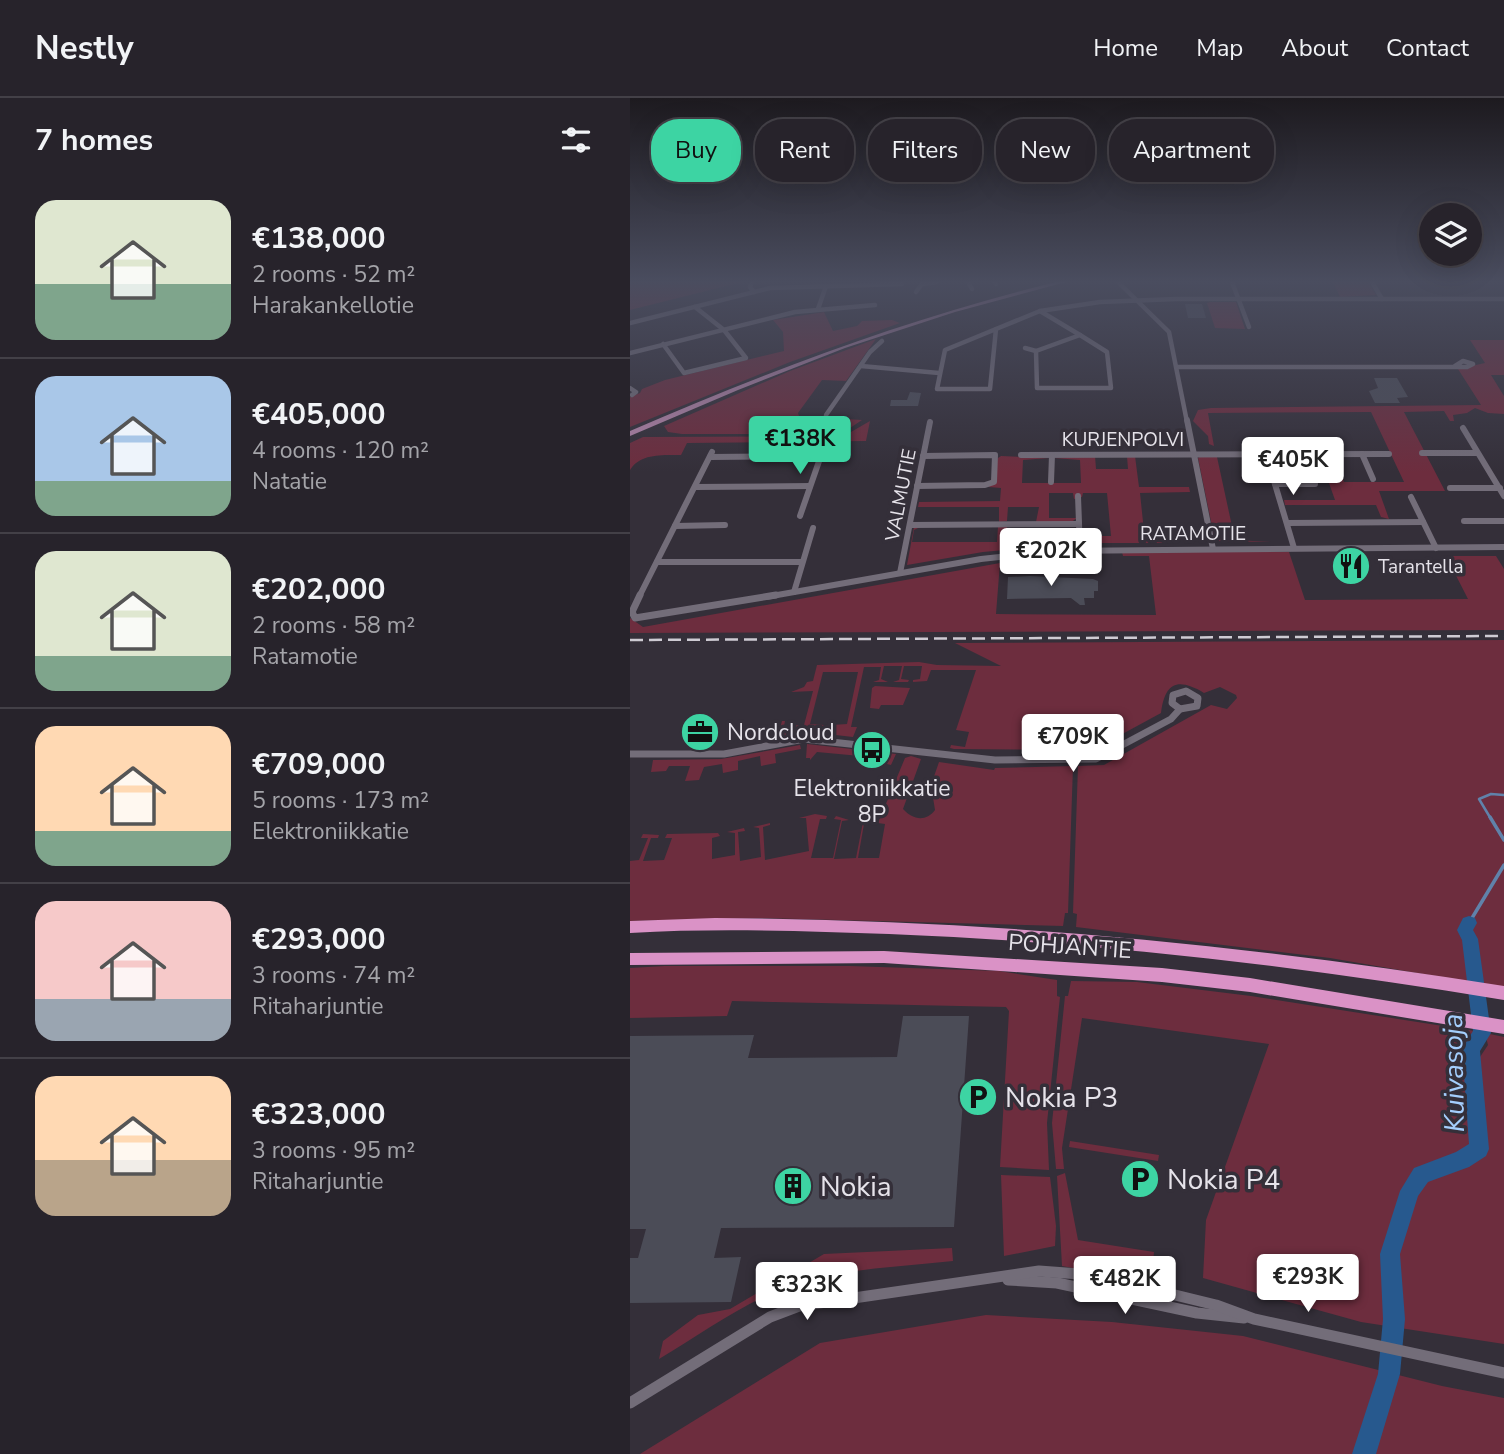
<!DOCTYPE html>
<html lang="en">
<head>
<meta charset="utf-8">
<style>
  :root { --surface:#27232b; --page:#332f37; --text:#f1f3f6; --muted:#a4a4a9; --line:#434047; --accent:#3dd4a3 }
  body { margin:0; font-family:"Nunito Sans",sans-serif; background:var(--page); color:var(--text); height:100vh; display:flex; flex-direction:column; font-size:26px; white-space:nowrap }
  * { box-sizing:border-box; margin:0 }
  p { font-size:23px; color:var(--muted) }
  .icon { flex:none; width:38px; height:38px; fill:none; stroke:currentColor; stroke-width:2; stroke-linecap:round; stroke-linejoin:round }
  .map { position:relative; flex:1; overflow:hidden }
  .panel { display:flex; flex-direction:column; background:var(--surface); width:630px }
  .panel>* { flex:none }
  .guide { position:absolute; left:21px; top:21px; width:665px; height:63px; display:flex; gap:14px }
  .buttons { position:absolute; left:789px; top:105px; display:grid; gap:14px }
  .buttons a { display:grid; place-items:center; width:63px; height:63px; border-radius:50%; background:var(--surface); box-shadow:0 7px 28px #0002,0 0 0 2px var(--line); font-size:35px }
  .price { position:absolute; translate:-50% -60px; padding:0 16px; border-radius:7px; background:#fff; color:#222; font-size:23px; line-height:46px; filter:drop-shadow(0 2px 4px #0008) }
  .price::after { content:''; position:absolute; left:50%; top:42px; width:21px; height:16px; margin-left:-10px; background:inherit; clip-path:polygon(0 0,100% 0,50% 100%) }
  .price.selected { background:var(--accent); color:#111 }
  ul { padding:0; list-style:none }
  li { display:flex; align-items:center; gap:21px; height:175px; padding:0 35px }
  li+li { border-top:2px solid var(--line) }
  li span { display:grid; place-items:center; flex:none; width:196px; height:140px; border-radius:21px; color:#555 }
  li>.icon { margin-inline-start:auto }
  span .icon { width:84px; height:84px; fill:#fffc; stroke-width:1 }
  li b { font-size:30px }
  h2 { display:flex; justify-content:space-between; align-items:center; height:84px; padding:0 35px; font-size:30px }
  .pill { padding:0 24px; border-radius:28px; background:var(--surface); box-shadow:0 7px 28px #0002,0 0 0 2px var(--line); font-size:24px; line-height:63px }
  .pill.selected { background:var(--accent); color:#111 }
  header { display:flex; align-items:center; gap:42px; box-sizing:border-box; height:98px; padding:0 35px; background:var(--surface); border-bottom:2px solid var(--line) }
  header strong { font-size:33px }
  nav { display:flex; gap:38px; margin-inline-start:auto; font-size:24px }
  main { display:flex; flex:1; min-height:0 }
  .map>svg:first-child { display:block }
  .green { fill:#6d2d3e }
  .lines { fill:none; stroke-linecap:round; stroke-linejoin:round }
  .stream-far1 { stroke:#6082aa; stroke-width:2.5 }
  .stream { stroke:#6082aa; stroke-width:3.5 }
  .river { fill:#27598e; fill-rule:evenodd }
  .building { fill:#4b4c57 }
  .minor-far3 { stroke:#736d79; stroke-width:4.5 }
  .minor-far2 { stroke:#736d79; stroke-width:6 }
  .minor-far1 { stroke:#736d79; stroke-width:7 }
  .minor { stroke:#736d79; stroke-width:11 }
  .major { fill:#b183a7; fill-rule:evenodd }
  .highway { fill:#da92c6; fill-rule:evenodd }
  .rail { stroke:#cecbd3; stroke-width:2.5; stroke-dasharray:13 6; stroke-linecap:butt }
  .labels { text-anchor:middle; stroke-width:7; stroke-linejoin:round; paint-order:stroke }
  .far-street-label { font-size:19px; fill:#e6e3ea; stroke:#342f39 }
  .far-poi-label { font-size:19px; fill:#e6e3ea; stroke:#342f39; text-anchor:start }
  .poi-label { font-size:23px; fill:#e6e3ea; stroke:#342f39; text-anchor:start }
  .street-label { font-size:23px; fill:#e6e3ea; stroke:#342f39 }
  .near-water-label { font-size:28px; font-style:italic; fill:#a4cefd; stroke:#342f39 }
  .near-poi-label { font-size:28px; fill:#e6e3ea; stroke:#342f39; text-anchor:start }
</style>
</head>
<body>
<header>
<strong>Nestly</strong>
<nav><a>Home</a><a>Map</a><a>About</a><a>Contact</a></nav>
</header>
<main>
<section class="panel">
<h2>7 homes<svg class="icon" aria-label="filters" viewBox="0 0 24 24"><path d="M4 7h16M4 17h16"/><circle cx="9" cy="7" r="2"/><circle cx="15" cy="17" r="2"/></svg></h2>
<ul>
<li><span style="background:linear-gradient(#dfe7d0 60%,#7fa58c 0)"><svg class="icon" aria-label="home" viewBox="0 0 24 24"><path d="M3 11l9-7 9 7M6 9v11h12V9"/></svg></span><div><b>€138,000</b><p>2 rooms · 52 m²</p><p>Harakankellotie</p></div></li>
<li><span style="background:linear-gradient(#a9c7e8 75%,#7fa58c 0)"><svg class="icon" aria-label="home" viewBox="0 0 24 24"><path d="M3 11l9-7 9 7M6 9v11h12V9"/></svg></span><div><b>€405,000</b><p>4 rooms · 120 m²</p><p>Natatie</p></div></li>
<li><span style="background:linear-gradient(#dfe7d0 75%,#7fa58c 0)"><svg class="icon" aria-label="home" viewBox="0 0 24 24"><path d="M3 11l9-7 9 7M6 9v11h12V9"/></svg></span><div><b>€202,000</b><p>2 rooms · 58 m²</p><p>Ratamotie</p></div></li>
<li><span style="background:linear-gradient(#ffd9b3 75%,#7fa58c 0)"><svg class="icon" aria-label="home" viewBox="0 0 24 24"><path d="M3 11l9-7 9 7M6 9v11h12V9"/></svg></span><div><b>€709,000</b><p>5 rooms · 173 m²</p><p>Elektroniikkatie</p></div></li>
<li><span style="background:linear-gradient(#f6c9c9 70%,#9aa5b1 0)"><svg class="icon" aria-label="home" viewBox="0 0 24 24"><path d="M3 11l9-7 9 7M6 9v11h12V9"/></svg></span><div><b>€293,000</b><p>3 rooms · 74 m²</p><p>Ritaharjuntie</p></div></li>
<li><span style="background:linear-gradient(#ffd9b3 60%,#b9a48a 0)"><svg class="icon" aria-label="home" viewBox="0 0 24 24"><path d="M3 11l9-7 9 7M6 9v11h12V9"/></svg></span><div><b>€323,000</b><p>3 rooms · 95 m²</p><p>Ritaharjuntie</p></div></li>
</ul>
</section>
<div class="map">
<svg width="874" height="1356" viewBox="0 0 874 1356">
  <rect width="100%" height="100%" fill="#342f39"/>
  <g class="green">
    <polygon points="0,184 112,184 0,212"/>
    <polygon points="703,184 738,184 746,197 710,199"/>
    <polygon points="580,204 606,204 615,231 585,230 577,205"/>
    <polygon points="194,214 203,233 227,228 232,223 262,222 270,225 160,264 0,329 0,299 10,295 12,291 35,282 154,253 153,234 143,222"/>
    <polygon points="246,241 216,283 192,282 168,315 169,318 232,322 211,336 52,336 38,334 34,328 160,273"/>
    <polygon points="840,242 874,242 874,277 861,277 874,298 874,316 858,315 845,310 837,315 823,317 824,323 820,323 814,313 774,314 815,393 749,393 759,421 751,419 746,407 655,407 654,402 705,402 690,360 691,359 705,360 714,384 774,384 741,314 578,315 584,348 579,346 578,338 563,323 568,312 581,310 851,307 828,271 855,265"/>
    <path d="M240,323L236,343L57,345L51,357C34,357 10,355 0,372V345L13,339L214,338Z"/>
    <polygon points="371,358 419,360 393,362 392,385 451,385 450,362 424,360 465,358 466,371 498,371 497,358 505,358 509,389 559,389 560,394 510,395 515,443 537,445 452,445 454,438 481,438 477,395 453,395 452,399 444,401 443,395 419,395 419,420 447,420 440,425 406,424 409,409 378,409 377,423 369,424 369,409 288,409 289,404 370,403 371,390 359,389 368,360"/>
    <polygon points="571,358 630,358 634,360 636,367 631,368 627,358 587,359 605,442 641,444 585,443 568,360"/>
    <polygon points="284,429 290,429 284,432 282,444 367,444 368,429 377,429 377,444 445,444 445,431 447,445 353,454 277,467"/>
    <polygon points="492,454 659,454 675,502 838,501 816,458 866,458 874,471 874,532 0,535 0,520 13,529 370,465 366,516 526,517 519,458 493,458"/>
    <path d="M874,542V890L700,860L446,829L447,816L443,815L448,668L474,667L581,607L597,611L607,600L606,597L590,589L574,595C547,579 535,585 531,615L485,640L460,636L445,652L324,651L320,650L321,647L335,649L339,634L326,632L346,572H301L297,583L283,584V582L290,581L292,568H274L271,581L279,582L278,584H263L269,582L272,568H254L251,581L258,584H243L249,582L251,569H234L221,629H227L223,639L197,636L202,627L217,626L228,574H193L180,626L194,627L191,635L148,638L152,623H155L154,628L174,627L183,593L161,594L174,589L177,584L183,583L187,567L289,564L307,567L371,568L325,545Z"/>
    <polygon points="245,588 280,590 273,607 251,607 249,611 240,610 242,590"/>
    <polygon points="177,646 266,656 261,667 257,666 259,661 235,658 233,663 229,662 230,658 187,654 180,662 180,660 176,660"/>
    <polygon points="170,647 171,651 145,656 146,665 131,668 130,658 108,663 108,672 93,675 92,666 74,669 69,682 55,683 60,668 39,668 36,673 21,674 23,662 91,661"/>
    <path d="M281,658L291,661L273,711C283,722 296,724 305,712L301,687L309,664L364,672L365,670L443,668L438,815H435L433,828L130,820L0,823V763L9,762L18,740H11L13,736L29,737L28,740H21L13,763L34,762L42,740H35L37,736L88,735L90,738L82,740V761L105,757V735L97,734L114,730L115,733L108,734L110,763L131,759L129,730L123,729L140,725V727L133,729L135,762L179,753L176,720H169L185,716L197,718L196,721H190L181,760H203L211,722L204,721L206,718L219,722L212,723L204,761L226,760L233,724L226,723L228,721L241,724L234,726L228,760H249L255,726L248,725L275,660Z"/>
    <polygon points="35,868 220,868 369,873 427,882 427,898 430,899 417,1025 419,1072 370,1069 379,913 376,909 102,903 97,918 0,920 0,870"/>
    <polygon points="441,883 507,884 621,898 845,933 845,940 838,949 838,986 847,989 850,959 858,947 855,935 874,939 874,1246 731,1224 573,1180 576,1122 639,946 452,920 432,1050 434,1071 426,1071 422,1025 435,898 438,898"/>
    <polygon points="440,1043 529,1057 528,1063 439,1049"/>
    <polygon points="435,1075 448,1142 524,1154 522,1175 517,1182 510,1183 432,1168 427,1078"/>
    <polygon points="371,1077 420,1079 426,1128 425,1148 374,1158"/>
    <path d="M322,1150L323,1163C270,1169 211,1170 160,1188C114,1204 71,1236 29,1261L33,1243L68,1217L100,1211L194,1156Z"/>
    <polygon points="356,1217 482,1224 613,1238 812,1288 874,1300 874,1356 10,1356 190,1245"/>
  </g>
  <g class="lines">
    <polyline class="stream-far1" points="861,721 849,701 861,696 874,697"/>
    <g class="stream">
      <polyline points="860,719 874,742"/>
      <polyline points="839,825 874,767"/>
    </g>
    <polygon class="river" points="839,818 845,820 847,825 843,832 848,841 861,935 850,953 859,1051 856,1058 839,1069 798,1084 788,1098 770,1156 775,1221 770,1276 746,1356 722,1356 748,1276 753,1221 750,1156 770,1093 784,1070 826,1054 839,1046 832,951 843,933 832,842 827,832 833,820"/>
  </g>
  <g class="building">
    <polygon points="555,206 572,206 576,220 558,220"/>
    <polygon points="744,280 767,280 778,299 767,300 770,305 745,305 739,293 748,290"/>
    <polygon points="280,294 291,295 288,308 260,308 261,302 277,302"/>
    <polygon points="400,478 463,481 468,483 468,493 464,493 464,500 454,500 455,507 450,507 441,500 377,501 378,479"/>
    <polygon points="273,918 339,918 324,1129 91,1130 84,1160 111,1159 101,1204 0,1205 0,1160 8,1160 16,1131 0,1131 0,938 124,937 118,960 267,959"/>
  </g>
  <g class="lines">
    <g class="minor-far3">
      <polyline points="122,184 120,189 124,194"/>
      <polyline points="338,184 342,191"/>
      <polyline points="364,184 366,186"/>
      <polyline points="488,184 539,234 557,324"/>
      <polyline points="602,184 619,229"/>
      <polyline points="742,184 752,201"/>
      <polyline points="286,194 292,186 307,184"/>
      <polyline points="188,211 196,188"/>
      <polyline points="410,213 450,237"/>
      <polyline points="0,225 140,190 272,186"/>
      <polygon points="366,231 360,291 307,291 315,252"/>
      <polyline points="366,231 410,213 470,204 546,201 874,201"/>
      <polygon points="450,237 477,254 481,290 407,290 406,253"/>
      <polyline points="33,246 54,275 116,260 94,232 65,209"/>
      <polyline points="395,250 406,253"/>
      <polyline points="0,255 165,214 245,207"/>
      <polyline points="231,268 309,275"/>
      <polyline points="547,269 837,269 843,266 833,263 825,268"/>
      <polyline points="0,290 6,294 2,297"/>
      <polyline points="196,317 240,254 252,243"/>
    </g>
    <g class="minor-far2">
      <polyline points="557,322 583,451"/>
      <polyline points="833,330 874,398"/>
      <polyline points="792,355 847,355"/>
      <polyline points="636,356 664,450"/>
      <polyline points="732,356 743,381"/>
      <polyline points="391,357 759,356"/>
      <polyline points="80,359 191,358"/>
      <polyline points="421,384 422,357"/>
      <polyline points="645,386 685,386"/>
      <polyline points="287,388 355,387 364,384 365,357 293,358"/>
      <polyline points="65,389 180,388"/>
      <polyline points="820,390 870,390"/>
      <polyline points="448,398 450,452"/>
      <polyline points="781,399 806,450"/>
      <polyline points="170,418 195,346"/>
      <polyline points="834,423 874,423"/>
      <polyline points="657,425 793,424"/>
      <polyline points="280,427 449,426"/>
      <polyline points="45,428 95,427"/>
      <polyline points="27,464 172,464"/>
      <polyline points="270,475 300,324"/>
      <polyline points="164,494 183,430"/>
      <polyline points="9,499 82,354"/>
      <polyline points="136,499 351,461 426,453 874,449"/>
    </g>
    <g class="minor-far1">
      <polyline points="10,497 2,514 5,520 146,497"/>
      <polygon points="556,593 568,600 567,608 550,611 542,605 543,597"/>
      <polyline points="0,656 94,656 174,641 365,662 466,661 541,621 550,611"/>
    </g>
    <g class="minor">
      <polyline points="378,1182 427,1185 567,1215 614,1220"/>
      <polyline points="0,1305 140,1219 169,1208 409,1173 463,1177 586,1207 624,1221 874,1275"/>
    </g>
    <path class="major" d="M426,184H436L325,214L215,250L108,292L0,338V333C138,273 279,220 426,184Z"/>
    <g class="highway">
      <path d="M85,820C350,821 613,846 874,888V902C670,868 466,844 259,836C173,833 86,830 0,835V823Z"/>
      <polygon points="254,853 532,870 620,880 874,922 874,936 620,894 532,884 254,865 0,867 0,855"/>
    </g>
    <polyline class="rail" points="0,542 874,538"/>
  </g>
  <linearGradient id="sky" x2="0" y2="1"><stop stop-color="#1d1a1f"/><stop offset="0.49" stop-color="#4a4d5f"/><stop offset="1" stop-color="#4a4d5f" stop-opacity="0"/></linearGradient>
  <rect width="874" height="374" fill="url(#sky)"/>
  <defs>
    <g id="restaurant-disc" transform="scale(2.0125)"><circle r="9.5" fill="#3dd4a3" stroke="#342f39"/><path d="M-5-6h1v4h1v-4h1v4h1v-4h1v5L-1.5 .5V6h-2V.5L-5-1ZM5-6V6H3V1.5H1.5Q1.5-4 5-6Z" fill="#111"/></g>
    <g id="office-disc" transform="scale(2.0125)"><circle r="9.5" fill="#3dd4a3" stroke="#342f39"/><path d="M-6-3h4V-5.5h4V-3h4V5H-6ZM-1-4.5V-3h2v-1.5ZM-6 0V1H6V0Z" fill="#111"/></g>
    <g id="bus-disc" transform="scale(2.0125)"><circle r="9.5" fill="#3dd4a3" stroke="#342f39"/><path d="M-5-6H5V4H4V6H2V4H-2V6H-4V4H-5ZM-3.5-4V0h7V-4ZM-3.5 1.2v1.5H-2V1.2ZM2 1.2v1.5H3.5V1.2Z" fill="#111"/></g>
    <g id="parking-disc" transform="scale(2.0125)"><circle r="9.5" fill="#3dd4a3" stroke="#342f39"/><path d="M-3.5-5.5H1a3.5 3.5 0 0 1 0 7H-1V5.5H-3.5ZM-1-3.4V-.6H.8a1.4 1.4 0 0 0 0-2.8Z" fill="#111"/></g>
    <g id="building-disc" transform="scale(2.0125)"><circle r="9.5" fill="#3dd4a3" stroke="#342f39"/><path d="M-4-6H4V6H1V3H-1V6H-4ZM-2.5-4.3h1.7v1.8h-1.7ZM.8-4.3h1.7v1.8H.8ZM-2.5-1h1.7V.8h-1.7ZM.8-1h1.7V.8H.8Z" fill="#111"/></g>
  </defs>
  <g fill-rule="evenodd">
    <use href="#restaurant-disc" x="721" y="468"/>
    <use href="#office-disc" x="70" y="634"/>
    <use href="#bus-disc" x="242" y="652"/>
    <use href="#parking-disc" x="348" y="999"/>
    <use href="#parking-disc" x="510" y="1081"/>
    <use href="#building-disc" x="163" y="1088"/>
  </g>
  <g class="labels">
    <g class="far-street-label">
      <text x="493" y="348">KURJENPOLVI</text>
      <text transform="translate(270 397) rotate(-79)" y="7">VALMUTIE</text>
      <text x="563" y="442">RATAMOTIE</text>
    </g>
    <g class="far-poi-label">
      <text x="748" y="475">Tarantella</text>
    </g>
    <g class="poi-label">
      <text x="97" y="642">Nordcloud</text>
      <text x="242" y="698" text-anchor="middle">Elektroniikkatie<tspan x="242" dy="26">8P</tspan></text>
    </g>
    <g class="street-label">
      <text transform="translate(440 848) rotate(4)" y="8">POHJANTIE</text>
    </g>
    <g class="near-water-label">
      <text transform="translate(823 975) rotate(-91)" y="10">Kuivasoja</text>
    </g>
    <g class="near-poi-label">
      <text x="375" y="1009">Nokia P3</text>
      <text x="537" y="1091">Nokia P4</text>
      <text x="190" y="1098">Nokia</text>
    </g>
  </g>
</svg>
<div class="buttons">
<a><svg class="icon" aria-label="layers" viewBox="0 0 24 24"><path d="M12 4l9 5-9 5-9-5zM3 14l9 5 9-5"/></svg></a>
</div>
<b class="price selected" style="left:170px;top:378px">€138K</b>
<b class="price" style="left:663px;top:399px">€405K</b>
<b class="price" style="left:421px;top:490px">€202K</b>
<b class="price" style="left:443px;top:676px">€709K</b>
<b class="price" style="left:678px;top:1216px">€293K</b>
<b class="price" style="left:495px;top:1218px">€482K</b>
<b class="price" style="left:177px;top:1224px">€323K</b>
<div class="guide">
<a class="pill selected">Buy</a>
<a class="pill">Rent</a>
<a class="pill">Filters</a>
<a class="pill">New</a>
<a class="pill">Apartment</a>
</div>
</div>
</main>
</body>
</html>
